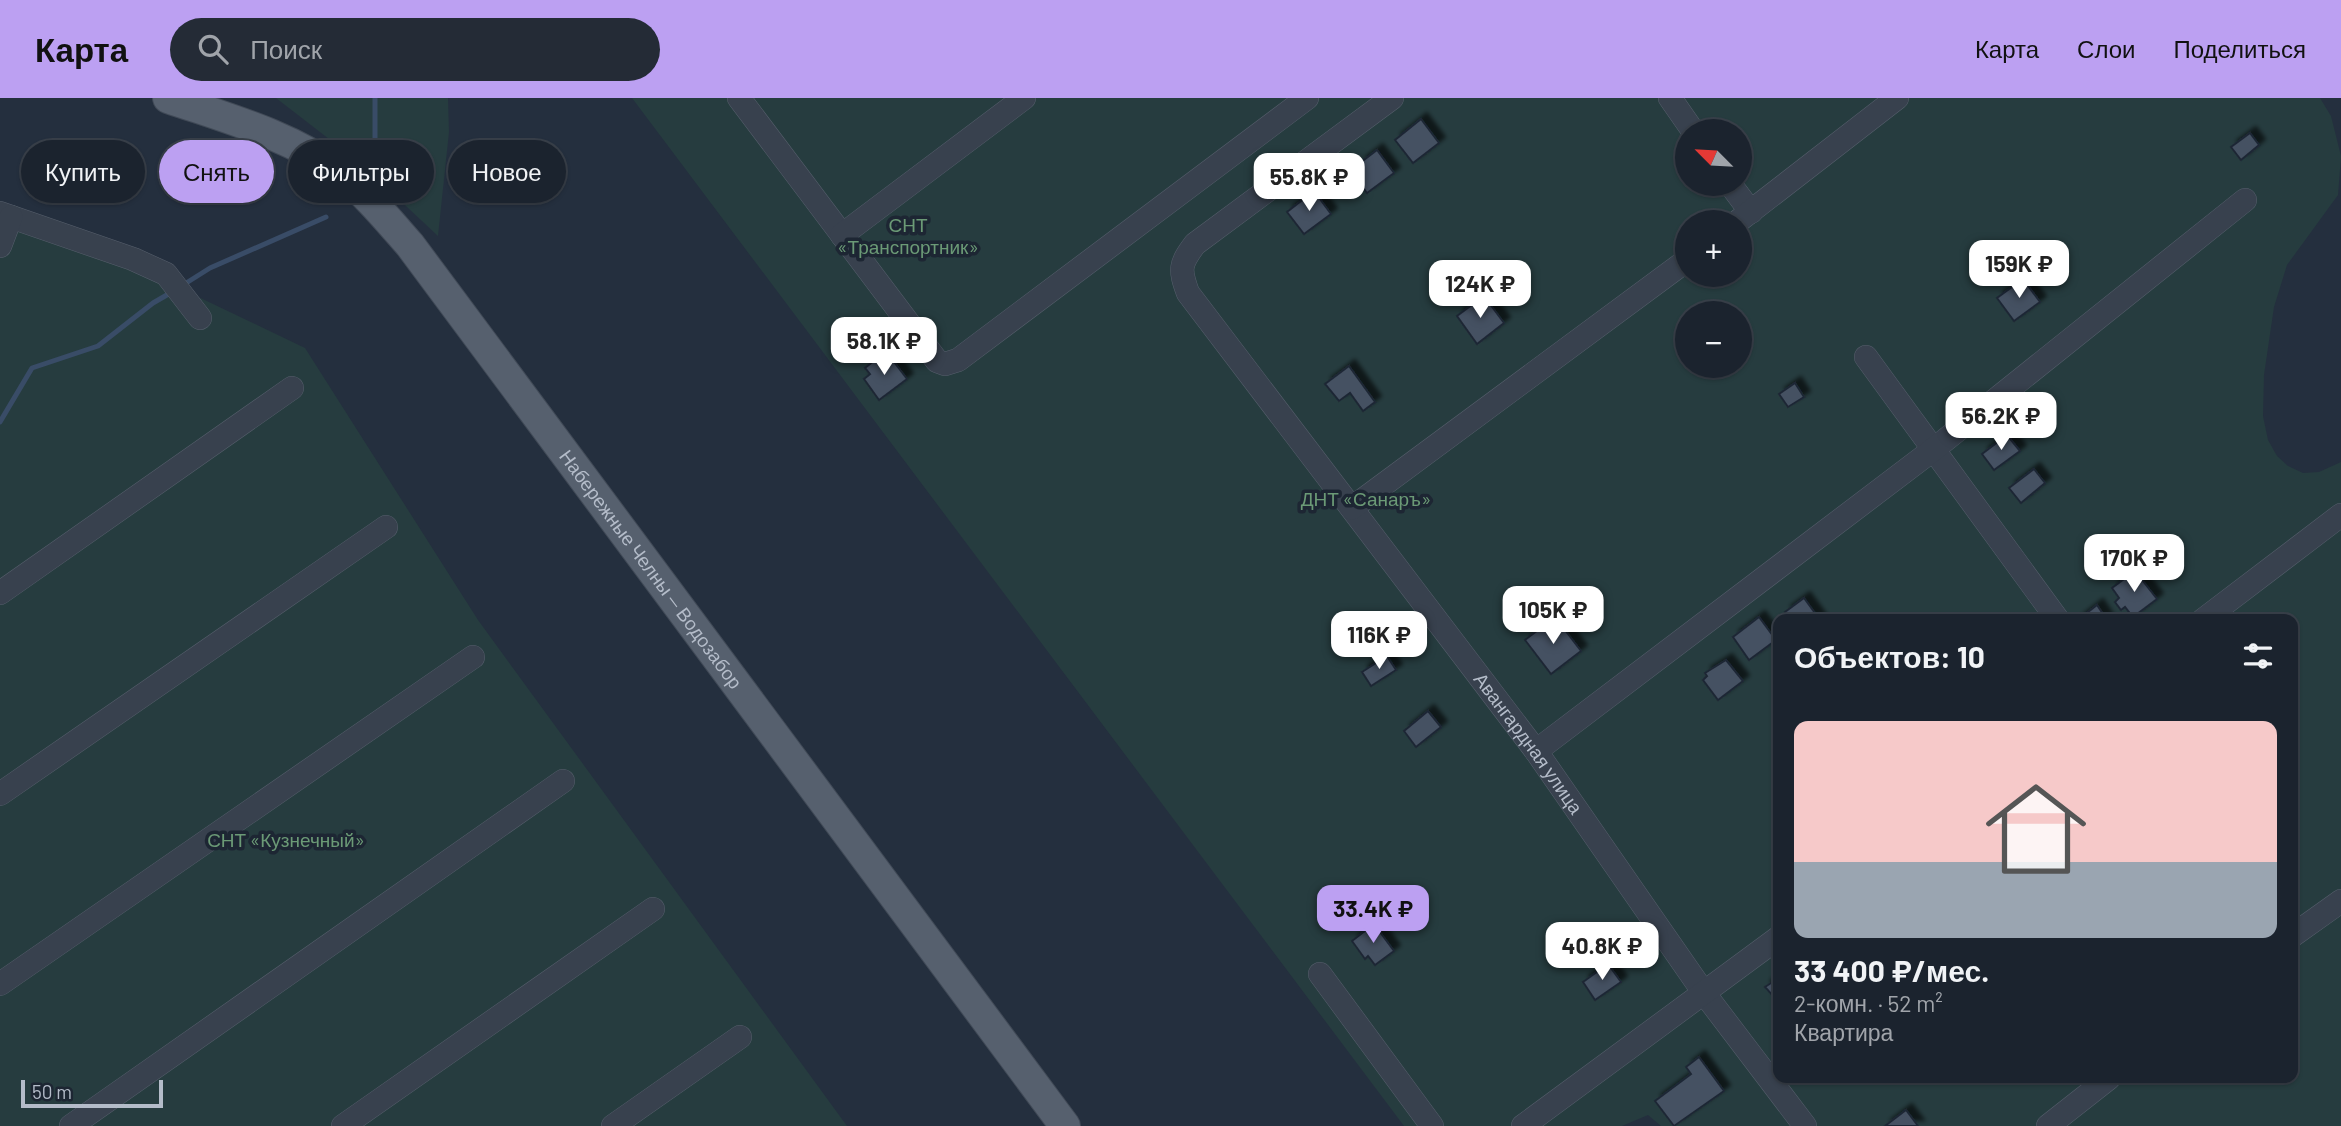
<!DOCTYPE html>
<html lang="ru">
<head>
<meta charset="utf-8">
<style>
  :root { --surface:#1b232e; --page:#242b36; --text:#f1f3f6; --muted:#a0a4aa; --line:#39404a; --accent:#bca0f2 }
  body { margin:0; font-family:Barlow,sans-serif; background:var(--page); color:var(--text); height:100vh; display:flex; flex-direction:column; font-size:26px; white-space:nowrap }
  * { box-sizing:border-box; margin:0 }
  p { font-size:23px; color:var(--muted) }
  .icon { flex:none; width:38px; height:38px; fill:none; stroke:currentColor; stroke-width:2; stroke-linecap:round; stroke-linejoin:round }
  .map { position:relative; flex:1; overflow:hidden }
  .drawer { position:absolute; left:1773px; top:516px; width:525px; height:469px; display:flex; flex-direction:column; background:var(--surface); border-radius:14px; box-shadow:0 2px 5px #0004,0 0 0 2px var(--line) }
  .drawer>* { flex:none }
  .hud { position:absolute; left:21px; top:42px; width:665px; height:63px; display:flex; gap:14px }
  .needle { width:46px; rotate:294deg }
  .controls { position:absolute; left:1675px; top:21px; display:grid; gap:14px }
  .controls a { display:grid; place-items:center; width:77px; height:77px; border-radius:50%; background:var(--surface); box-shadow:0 2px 5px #0004,0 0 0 2px var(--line); font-size:35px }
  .scale { position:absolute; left:21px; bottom:18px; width:142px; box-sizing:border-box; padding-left:7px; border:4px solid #b4bcc9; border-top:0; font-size:19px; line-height:24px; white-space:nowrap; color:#b4bcc9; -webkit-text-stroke:5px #1d2633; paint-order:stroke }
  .price { position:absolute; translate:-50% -60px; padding:0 16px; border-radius:14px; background:#fff; color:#222; font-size:23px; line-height:46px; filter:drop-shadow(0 2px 4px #0008) }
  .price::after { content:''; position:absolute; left:50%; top:42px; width:21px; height:16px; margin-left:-10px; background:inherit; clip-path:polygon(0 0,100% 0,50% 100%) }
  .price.selected { background:var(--accent); color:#111 }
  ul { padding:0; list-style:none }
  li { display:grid; align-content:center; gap:14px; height:371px; padding:0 21px }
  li+li { border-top:2px solid var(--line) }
  li span { display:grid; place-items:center; height:217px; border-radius:14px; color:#555 }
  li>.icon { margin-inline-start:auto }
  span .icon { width:126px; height:126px; fill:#fffc; stroke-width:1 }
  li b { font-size:30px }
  h2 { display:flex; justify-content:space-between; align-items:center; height:84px; padding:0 21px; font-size:30px }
  .tag { padding:0 24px; border-radius:32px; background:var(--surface); box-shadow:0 2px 5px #0004,0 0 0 2px var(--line); font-size:24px; line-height:63px }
  .tag.selected { background:var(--accent); color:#111 }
  header { display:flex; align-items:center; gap:42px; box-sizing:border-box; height:98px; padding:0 35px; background:var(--accent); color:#111 }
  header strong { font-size:33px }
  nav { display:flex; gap:38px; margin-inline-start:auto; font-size:24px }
  .search { width:490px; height:63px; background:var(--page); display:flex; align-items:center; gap:18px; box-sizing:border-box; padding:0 24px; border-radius:38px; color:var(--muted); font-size:26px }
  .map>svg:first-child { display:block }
  .green { fill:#263c3f; fill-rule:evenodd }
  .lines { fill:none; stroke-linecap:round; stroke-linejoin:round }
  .stream { stroke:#394c67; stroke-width:5 }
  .building { fill:#455162; stroke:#1f2835; stroke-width:2; filter:url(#shadow) }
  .minor-casing { stroke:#565f6c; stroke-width:24 }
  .major-casing { stroke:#414a57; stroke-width:32 }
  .minor { stroke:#38414e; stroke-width:23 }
  .major { stroke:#56606e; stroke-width:30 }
  .labels { text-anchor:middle; stroke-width:7; stroke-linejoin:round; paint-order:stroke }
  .park-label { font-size:19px; fill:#6b9a76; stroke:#1d2633 }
  .street-label { font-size:19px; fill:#b4bcc9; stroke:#1d2633 }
</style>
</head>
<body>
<header>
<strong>Карта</strong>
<div class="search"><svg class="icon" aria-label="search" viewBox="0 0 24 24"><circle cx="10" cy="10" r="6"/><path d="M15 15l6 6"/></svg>Поиск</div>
<nav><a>Карта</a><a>Слои</a><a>Поделиться</a></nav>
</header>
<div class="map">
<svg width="2341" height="1028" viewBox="0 0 2341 1028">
  <defs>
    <filter id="shadow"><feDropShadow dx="6" dy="-6" stdDeviation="2" flood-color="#0009"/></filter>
  </defs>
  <rect width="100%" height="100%" fill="#242f3e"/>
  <g class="green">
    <polygon points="276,0 448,0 449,34 438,138 360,65"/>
    <path d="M632,0H2320L2331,18L2341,58L2338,97L2287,167L2274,209L2264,277L2263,318L2268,342L2277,358L2288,368L2303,375L2319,374L2341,364V1028H1661L1648,1017L1622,1028H1404ZM1687,33H1740V86H1687ZM1687,124H1740V177H1687ZM1687,215H1740V268H1687ZM1778,522H2292V980H1778Z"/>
    <polygon points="0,125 167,184 305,250 478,522 847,1028 0,1028"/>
  </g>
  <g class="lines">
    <g class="stream">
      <polyline points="375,64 375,0"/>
      <polyline points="183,187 210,170 326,119"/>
      <polyline points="0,324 32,270 98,248 153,205 172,194"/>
    </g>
  </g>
  <g class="building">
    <polygon points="1421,21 1439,45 1413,65 1395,42"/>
    <polygon points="2250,35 2259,47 2241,62 2231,49"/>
    <polygon points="1377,52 1394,75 1367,95 1353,76 1363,69 1360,65"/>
    <polygon points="1314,93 1331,116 1304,136 1287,114"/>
    <polygon points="2023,181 2040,204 2014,223 1997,200"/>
    <polygon points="1484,198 1504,225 1477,246 1457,218"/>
    <polygon points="880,258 886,265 891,260 907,281 879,302 864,281 870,276 865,270"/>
    <polygon points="1349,268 1375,304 1363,313 1350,295 1339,303 1325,286"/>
    <polygon points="1795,285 1804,299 1788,309 1779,296"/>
    <polygon points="2007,337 2020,353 1994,372 1982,356"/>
    <polygon points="2034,371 2045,385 2021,405 2009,390"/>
    <polygon points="2135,473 2157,501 2133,519 2125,509 2121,512 2115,504 2119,500 2112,490"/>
    <polygon points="1804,500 1820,522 1791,522 1785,514"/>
    <polygon points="2097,507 2107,522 2078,522"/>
    <polygon points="1555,519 1581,553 1551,576 1525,542"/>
    <polygon points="1759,519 1776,542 1749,562 1733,539"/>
    <polygon points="1387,558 1396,572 1371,588 1362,574"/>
    <polygon points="1726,562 1743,583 1718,602 1703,582 1707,578 1705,575"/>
    <polygon points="1428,613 1441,629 1416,649 1404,633"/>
    <polygon points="1374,826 1394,853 1375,867 1368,858 1365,861 1352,843"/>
    <polygon points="1608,866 1621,884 1595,902 1583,884"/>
    <polygon points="1778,876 1778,899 1776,896 1773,898 1765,889 1777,881 1775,878"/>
    <polygon points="1699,959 1724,993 1674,1028 1655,1003 1691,976 1686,969"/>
    <polygon points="1906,1012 1918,1028 1885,1028"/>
  </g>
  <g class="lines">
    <g class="minor-casing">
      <g id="minor">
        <polyline points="739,0 937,263 945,266 958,262 1307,0"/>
        <path id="s1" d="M1392,0L1195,146C1180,166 1179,171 1188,195L1536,653L1704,895L1805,1028"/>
        <polyline points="1670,0 1693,33"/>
        <polyline points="1730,86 1751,114"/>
        <polyline points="0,115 133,161 166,176 200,220"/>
        <polyline points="1737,124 1897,0"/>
        <polyline points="842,137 1024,0"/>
        <polyline points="0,148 11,119"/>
        <polyline points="1866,259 2058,522"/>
        <polyline points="1352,410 1687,162"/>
        <polyline points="0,495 292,290"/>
        <polyline points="2203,522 2341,417"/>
        <polyline points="1536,653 1934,351 2245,102"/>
        <polyline points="0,696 386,429"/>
        <polyline points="2292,838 2341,803"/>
        <polyline points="1320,876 1432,1028"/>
        <polyline points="0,886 473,559"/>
        <polyline points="71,1028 563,683"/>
        <polyline points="343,1028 653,811"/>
        <polyline points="613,1028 740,939"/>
        <polyline points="1523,1028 1778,840"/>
        <polyline points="2048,1028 2109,980"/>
      </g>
    </g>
    <g class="major-casing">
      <g id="major">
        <path id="s2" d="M168,0C226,20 290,37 339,74C366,95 388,122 410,147L1065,1028"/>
      </g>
    </g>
    <use href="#minor" class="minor"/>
    <use href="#major" class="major"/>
  </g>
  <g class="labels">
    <g class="park-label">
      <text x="908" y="134">СНТ<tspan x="908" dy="22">«Транспортник»</tspan></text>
      <text x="1366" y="408">ДНТ «Санаръ»</text>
      <text x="286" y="749">СНТ «Кузнечный»</text>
    </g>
    <g class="street-label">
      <text dy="7" stroke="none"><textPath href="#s2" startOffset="693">Набережные Челны — Водозабор</textPath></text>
      <text dy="7" stroke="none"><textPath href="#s1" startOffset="863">Авангардная улица</textPath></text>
    </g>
  </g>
</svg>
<div class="controls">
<a><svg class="needle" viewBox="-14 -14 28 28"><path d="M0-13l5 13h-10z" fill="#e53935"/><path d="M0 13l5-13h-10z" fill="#a0a4aa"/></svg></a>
<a>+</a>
<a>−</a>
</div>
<div class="scale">50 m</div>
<b class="price" style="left:1309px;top:115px">55.8K ₽</b>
<b class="price" style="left:2019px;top:202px">159K ₽</b>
<b class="price" style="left:1480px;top:222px">124K ₽</b>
<b class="price" style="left:884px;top:279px">58.1K ₽</b>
<b class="price" style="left:2001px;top:354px">56.2K ₽</b>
<b class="price" style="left:2134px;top:496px">170K ₽</b>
<b class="price" style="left:1553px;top:548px">105K ₽</b>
<b class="price" style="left:1379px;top:573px">116K ₽</b>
<b class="price selected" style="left:1373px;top:847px">33.4K ₽</b>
<b class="price" style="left:1602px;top:884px">40.8K ₽</b>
<div class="hud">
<a class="tag">Купить</a>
<a class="tag selected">Снять</a>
<a class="tag">Фильтры</a>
<a class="tag">Новое</a>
</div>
<section class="drawer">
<h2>Объектов: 10<svg class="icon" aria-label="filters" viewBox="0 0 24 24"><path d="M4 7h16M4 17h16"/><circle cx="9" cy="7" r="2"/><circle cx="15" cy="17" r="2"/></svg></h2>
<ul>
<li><span style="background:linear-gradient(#f6c9c9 65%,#9aa5b1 0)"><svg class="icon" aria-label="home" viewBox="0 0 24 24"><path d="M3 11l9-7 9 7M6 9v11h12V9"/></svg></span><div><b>33 400 ₽/мес.</b><p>2-комн. · 52 m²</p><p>Квартира</p></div></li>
</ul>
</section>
</div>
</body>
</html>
